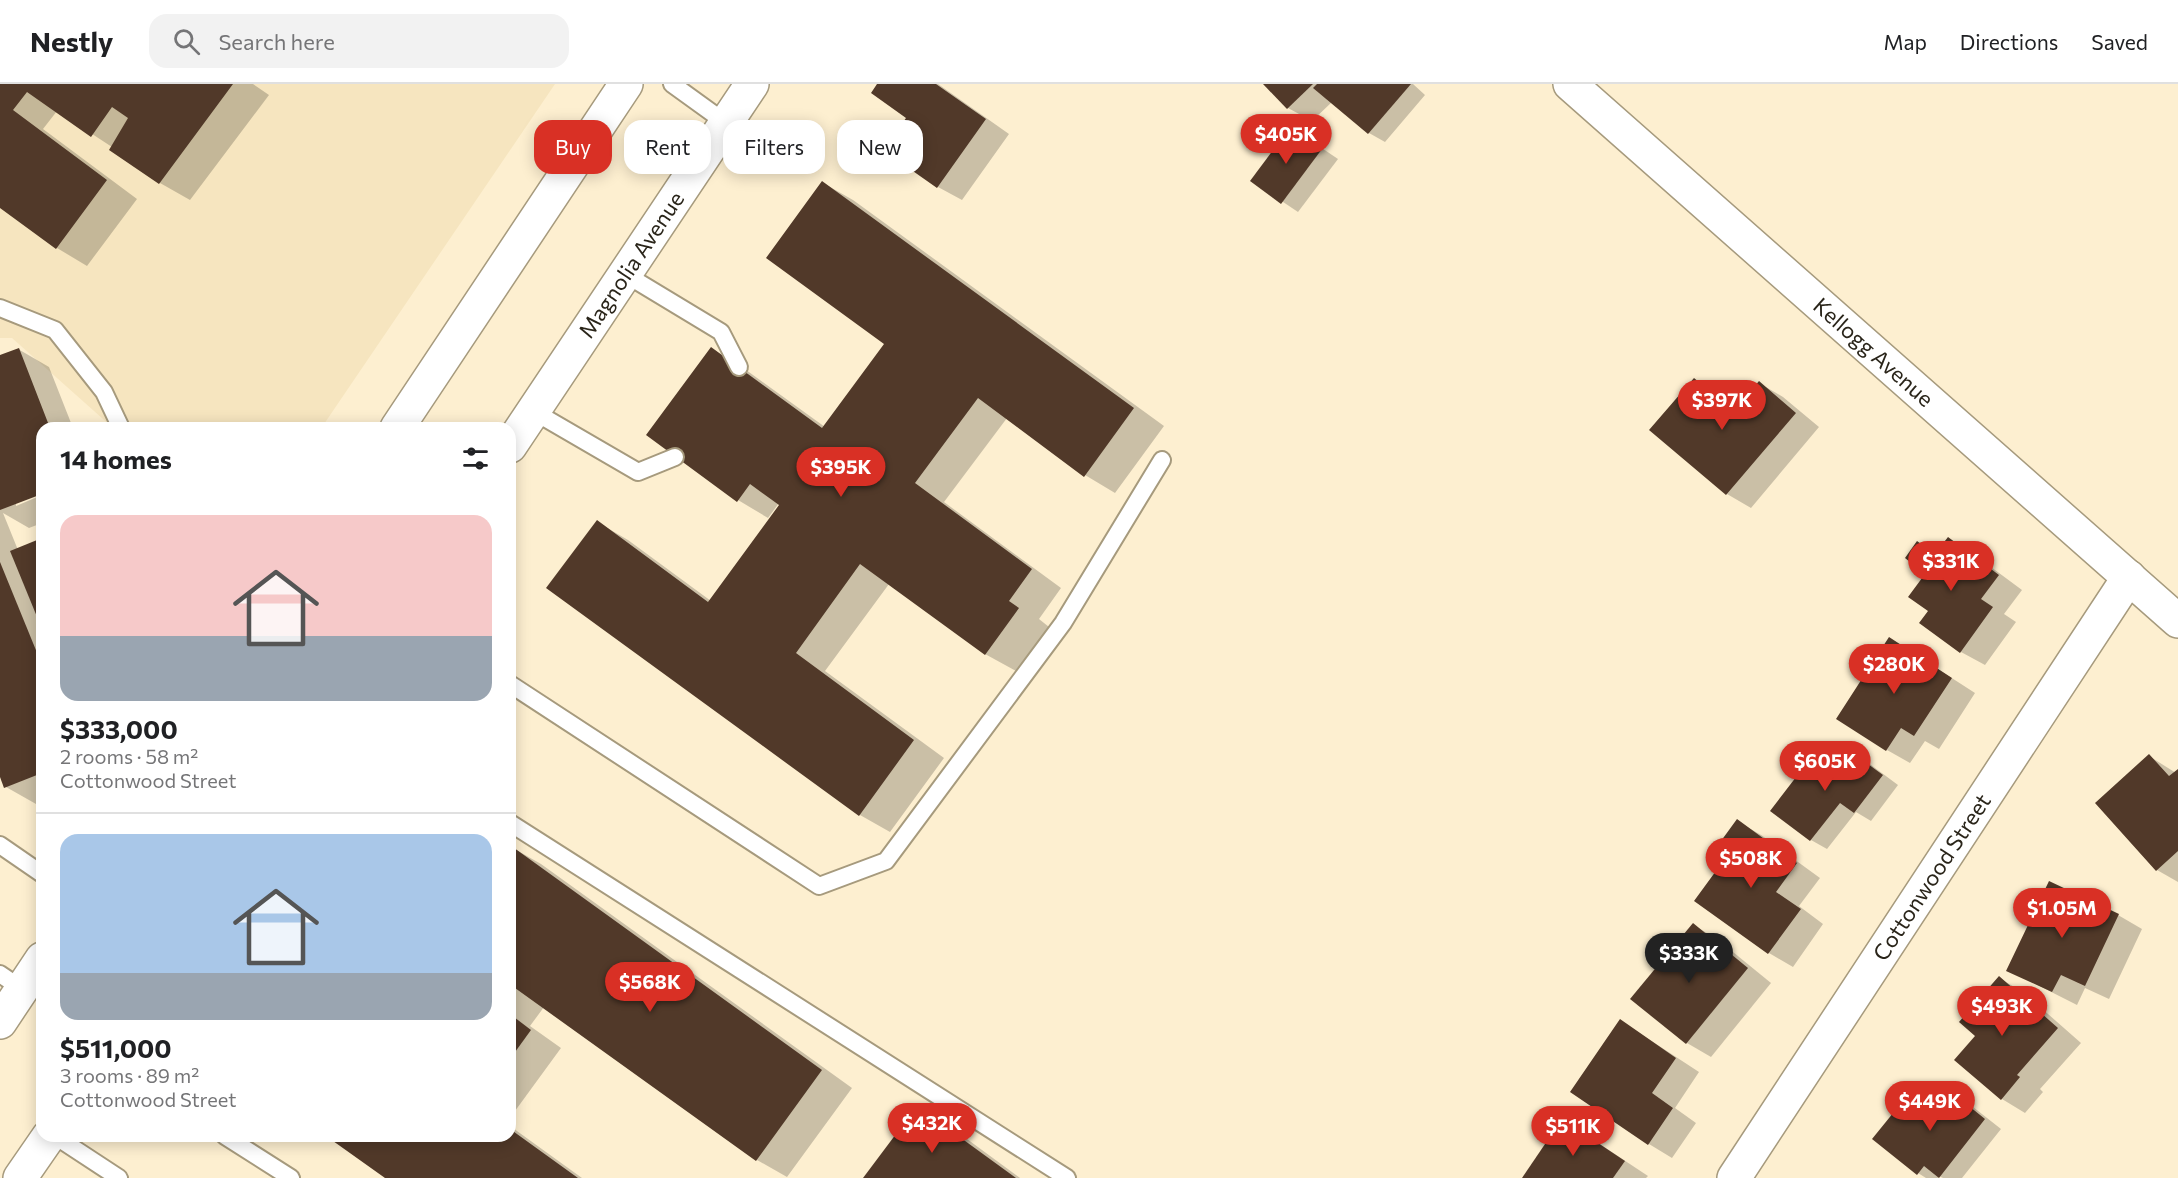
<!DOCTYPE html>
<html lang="en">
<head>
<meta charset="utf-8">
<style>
  :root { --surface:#fff; --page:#f2f2f2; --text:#202124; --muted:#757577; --line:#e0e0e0; --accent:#d93025 }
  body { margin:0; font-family:Commissioner,sans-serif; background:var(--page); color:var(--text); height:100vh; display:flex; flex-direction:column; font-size:22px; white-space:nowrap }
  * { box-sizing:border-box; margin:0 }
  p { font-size:20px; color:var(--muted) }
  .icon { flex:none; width:33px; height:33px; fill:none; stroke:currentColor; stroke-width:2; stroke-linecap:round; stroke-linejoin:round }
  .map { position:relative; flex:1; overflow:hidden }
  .side { position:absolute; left:36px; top:338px; width:480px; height:720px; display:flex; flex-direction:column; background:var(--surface); border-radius:18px; box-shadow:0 3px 15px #0003 }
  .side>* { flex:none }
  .hud { position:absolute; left:534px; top:36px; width:570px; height:54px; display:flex; gap:12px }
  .price { position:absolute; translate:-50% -51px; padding:0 14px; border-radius:21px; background:var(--accent); color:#fff; font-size:20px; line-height:39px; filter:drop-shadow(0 2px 3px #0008) }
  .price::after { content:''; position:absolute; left:50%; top:36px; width:18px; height:14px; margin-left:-9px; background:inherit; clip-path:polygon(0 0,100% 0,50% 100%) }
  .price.selected { background:#222; color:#fff }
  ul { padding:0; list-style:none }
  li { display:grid; align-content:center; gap:12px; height:318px; padding:0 24px }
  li+li { border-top:2px solid var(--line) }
  li span { display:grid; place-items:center; height:186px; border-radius:18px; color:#555 }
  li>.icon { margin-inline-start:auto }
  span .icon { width:108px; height:108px; fill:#fffc; stroke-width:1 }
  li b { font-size:26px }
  h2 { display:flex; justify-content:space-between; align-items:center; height:72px; padding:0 24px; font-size:26px }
  .tag { padding:0 21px; border-radius:18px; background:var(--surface); box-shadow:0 3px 15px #0003; font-size:21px; line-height:54px }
  .tag.selected { background:var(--accent); color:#fff }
  header { display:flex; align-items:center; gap:36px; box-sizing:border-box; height:84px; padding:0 30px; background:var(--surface); border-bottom:2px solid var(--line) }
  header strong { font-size:28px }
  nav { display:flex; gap:33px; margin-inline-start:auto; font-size:21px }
  .search { width:420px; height:54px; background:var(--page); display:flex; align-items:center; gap:15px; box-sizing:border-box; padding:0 21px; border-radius:18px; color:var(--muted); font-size:22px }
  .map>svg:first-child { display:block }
  .built { fill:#f6e5bf }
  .shadow { fill:#0003 }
  .building { fill:#513929 }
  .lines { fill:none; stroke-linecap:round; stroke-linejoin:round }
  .lane-casing { stroke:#a69a7d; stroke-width:20 }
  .street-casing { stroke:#a69a7d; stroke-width:36 }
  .secondary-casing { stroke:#a69a7d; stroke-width:36 }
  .primary-casing { stroke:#a69a7d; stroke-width:36 }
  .lane { stroke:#fff; stroke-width:16 }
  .street { stroke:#fff; stroke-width:33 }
  .secondary { stroke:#fff; stroke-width:33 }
  .primary { stroke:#fff; stroke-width:33 }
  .labels { text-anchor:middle; stroke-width:6; stroke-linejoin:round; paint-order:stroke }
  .street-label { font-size:22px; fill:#2a251a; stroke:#fff }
</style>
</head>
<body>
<header>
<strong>Nestly</strong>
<div class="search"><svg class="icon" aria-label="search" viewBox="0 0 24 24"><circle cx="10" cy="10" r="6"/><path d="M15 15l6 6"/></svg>Search here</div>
<nav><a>Map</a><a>Directions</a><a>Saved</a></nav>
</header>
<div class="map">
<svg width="2178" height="1094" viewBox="0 0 2178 1094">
  <rect width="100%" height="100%" fill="#fdefd0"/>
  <polygon class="built" points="0,0 555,0 322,343 112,343 12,254 0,254"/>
  <g class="shadow">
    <polygon points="0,0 253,0 269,11 190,116 160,99 112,63 57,27 43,45 137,115 87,182 57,164 0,122"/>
    <polygon points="879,0 938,0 1009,50 962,116 938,103 885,65 908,33"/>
    <polygon points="1265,0 1413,0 1425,11 1385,58 1369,49 1332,18 1312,37 1288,24"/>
    <polygon points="1292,44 1338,75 1298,128 1252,97"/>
    <polygon points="823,99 853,116 1164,342 1115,409 1085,391 1007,334 944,418 1061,504 1039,535 1049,543 1016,587 985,570 889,500 825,587 944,674 890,748 860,731 597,438 628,456 711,517 781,421 779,419 768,434 738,416 711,265 742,283 825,343 886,260"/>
    <polygon points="18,265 49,283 73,344 42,344 42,408 16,418 16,422 42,411 42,439 29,444 3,429 18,466 42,456 42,718 36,720 6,703 0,689 0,272"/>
    <polygon points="1694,296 1718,309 1737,326 1759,299 1783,313 1819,343 1751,424 1727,410"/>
    <polygon points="1948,455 1972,469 2022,506 2004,530 2016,538 1985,581 1961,568 1930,527 1927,489 1918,459 1937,470"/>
    <polygon points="1913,569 1975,609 1939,665 1925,657 1910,679 1887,666"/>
    <polygon points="1847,666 1863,675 1898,701 1871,737 1856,728 1827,765 1811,756 1772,727 1814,673 1833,685"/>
    <polygon points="2149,672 2176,689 2178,687 2178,798 2157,786"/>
    <polygon points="1737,737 1761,751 1820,794 1799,822 1823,840 1793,883 1769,869 1696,817 1734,765"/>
    <polygon points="511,763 541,780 852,1004 787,1093 757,1076 544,923 530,942 561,964 515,1027 510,1024"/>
    <polygon points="2118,831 2142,845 2109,915 2085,904 2077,921 2008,886"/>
    <polygon points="1693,841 1717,855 1771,899 1711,973 1687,959 1632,915"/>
    <polygon points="1999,894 2023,908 2081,959 2040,1005 2043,1008 2025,1029 2002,1015 1978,952"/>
    <polygon points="1621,937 1699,988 1675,1024 1696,1039 1672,1074 1649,1060"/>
    <polygon points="1938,999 1954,1008 2001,1045 1962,1094 1943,1094 1939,1092 1938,1094 1926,1094 1918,1089 1898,1025 1911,1033"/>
    <polygon points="917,1024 948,1041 1020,1094 864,1094"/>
    <polygon points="1562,1037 1586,1051 1648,1092 1646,1094 1524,1094"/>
    <polygon points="510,1042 582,1094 388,1094 329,1052 510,1052"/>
  </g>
  <g class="building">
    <polygon points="0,0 233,0 159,100 109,66 128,34 112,23 91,53 27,8 13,26 107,96 56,165 0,124"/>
    <polygon points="877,0 936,0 986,35 937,104 883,66 906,34 871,9"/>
    <polygon points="1263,0 1313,0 1287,25"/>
    <polygon points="1317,0 1411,0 1368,50 1313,4"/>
    <polygon points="1291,42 1322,65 1281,120 1250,97"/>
    <polygon points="822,97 1134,324 1084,393 978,314 915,399 1032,485 1009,517 1019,524 985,571 860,480 796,569 914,656 859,732 546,504 597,436 708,518 779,421 750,400 737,418 646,351 711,263 822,344 884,260 766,174"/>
    <polygon points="19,264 50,344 42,344 42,410 0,426 0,271"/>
    <polygon points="1694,294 1734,327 1759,297 1796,329 1726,411 1649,346"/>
    <polygon points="1948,453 1999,491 1981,515 1993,523 1960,569 1919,539 1928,527 1908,513 1925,490 1905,474 1917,457 1935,470"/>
    <polygon points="42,454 42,545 10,467"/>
    <polygon points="0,478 42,581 42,689 4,704 0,693"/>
    <polygon points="1889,553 1952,594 1914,652 1901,644 1886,667 1836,635"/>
    <polygon points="1846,664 1883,691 1854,729 1840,719 1810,757 1770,727 1813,671 1831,685"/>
    <polygon points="2149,670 2169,692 2178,685 2178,767 2156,787 2095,719"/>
    <polygon points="1737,735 1797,779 1776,808 1801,825 1768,870 1694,817 1732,765 1721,757"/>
    <polygon points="510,761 822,986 756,1077 515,904 510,910"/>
    <polygon points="2049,797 2119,830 2085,902 2061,891 2052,908 2006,887"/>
    <polygon points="1693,839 1748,884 1686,960 1630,915"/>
    <polygon points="1999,892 2058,944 2017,991 2020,993 2001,1016 1954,976 1975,952 1959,938"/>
    <polygon points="510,930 531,946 510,975"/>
    <polygon points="1620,935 1676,974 1652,1009 1673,1024 1648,1061 1570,1008"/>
    <polygon points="1938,997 1985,1035 1939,1094 1924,1082 1917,1091 1872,1055 1898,1023 1910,1033"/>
    <polygon points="917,1022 1016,1094 863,1094"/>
    <polygon points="1562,1035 1625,1077 1613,1094 1522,1094"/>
    <polygon points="510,1045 578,1094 385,1094 326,1052 510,1052"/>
  </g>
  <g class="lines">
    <g class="lane-casing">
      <g id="lane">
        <polyline points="672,0 726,39"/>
        <polyline points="625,190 721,248 739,283"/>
        <polyline points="0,224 55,246 104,308 121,344"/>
        <polyline points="533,327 638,388 675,373"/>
        <polyline points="510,600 819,802 886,777 1063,539 1162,376"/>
        <polyline points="510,739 1067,1094"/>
        <polyline points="0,761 42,790"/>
        <polyline points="0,890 22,905"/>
        <polyline points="55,1052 119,1094"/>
        <polyline points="225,1052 291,1094"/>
      </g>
    </g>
    <g class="street-casing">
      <g id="street">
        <path id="s1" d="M1734,1094L2129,493"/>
      </g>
    </g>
    <g class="secondary-casing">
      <g id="secondary">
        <path id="s2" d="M1570,0L2178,537"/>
      </g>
    </g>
    <g class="primary-casing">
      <g id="primary">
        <polyline points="397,344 626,0"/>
        <path id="s3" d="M510,362L752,0"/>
        <polyline points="0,938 42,875"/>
        <polyline points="20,1094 49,1052"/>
      </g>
    </g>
    <use href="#lane" class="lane"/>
    <use href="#street" class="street"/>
    <use href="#secondary" class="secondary"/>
    <use href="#primary" class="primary"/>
  </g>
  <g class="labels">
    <g class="street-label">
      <text dy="8" stroke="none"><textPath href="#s3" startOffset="218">Magnolia Avenue</textPath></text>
      <text dy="8" stroke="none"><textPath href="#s2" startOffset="405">Kellogg Avenue</textPath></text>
      <text dy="8" stroke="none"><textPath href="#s1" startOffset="360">Cottonwood Street</textPath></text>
    </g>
  </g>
</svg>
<b class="price" style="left:1286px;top:81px">$405K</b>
<b class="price" style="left:1722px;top:347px">$397K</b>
<b class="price" style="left:841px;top:414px">$395K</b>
<b class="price" style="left:1951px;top:508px">$331K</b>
<b class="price" style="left:1894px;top:611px">$280K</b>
<b class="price" style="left:1825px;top:708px">$605K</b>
<b class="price" style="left:1751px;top:805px">$508K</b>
<b class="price" style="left:2062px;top:855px">$1.05M</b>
<b class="price selected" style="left:1689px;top:900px">$333K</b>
<b class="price" style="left:650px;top:929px">$568K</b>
<b class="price" style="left:2002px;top:953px">$493K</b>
<b class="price" style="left:1930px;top:1048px">$449K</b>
<b class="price" style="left:932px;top:1070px">$432K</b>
<b class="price" style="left:1573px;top:1073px">$511K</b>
<div class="hud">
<a class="tag selected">Buy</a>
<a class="tag">Rent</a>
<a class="tag">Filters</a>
<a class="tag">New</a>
</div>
<section class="side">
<h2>14 homes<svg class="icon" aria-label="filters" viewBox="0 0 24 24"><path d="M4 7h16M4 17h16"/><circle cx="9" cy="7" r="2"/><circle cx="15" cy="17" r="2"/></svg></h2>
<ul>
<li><span style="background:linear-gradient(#f6c9c9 65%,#9aa5b1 0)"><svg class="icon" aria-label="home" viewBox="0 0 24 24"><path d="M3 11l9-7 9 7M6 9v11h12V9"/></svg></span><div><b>$333,000</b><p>2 rooms · 58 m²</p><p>Cottonwood Street</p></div></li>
<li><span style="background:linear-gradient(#a9c7e8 75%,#9aa5b1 0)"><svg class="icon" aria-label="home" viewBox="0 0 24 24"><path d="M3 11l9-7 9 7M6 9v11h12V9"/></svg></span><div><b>$511,000</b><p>3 rooms · 89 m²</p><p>Cottonwood Street</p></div></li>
</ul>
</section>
</div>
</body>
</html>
